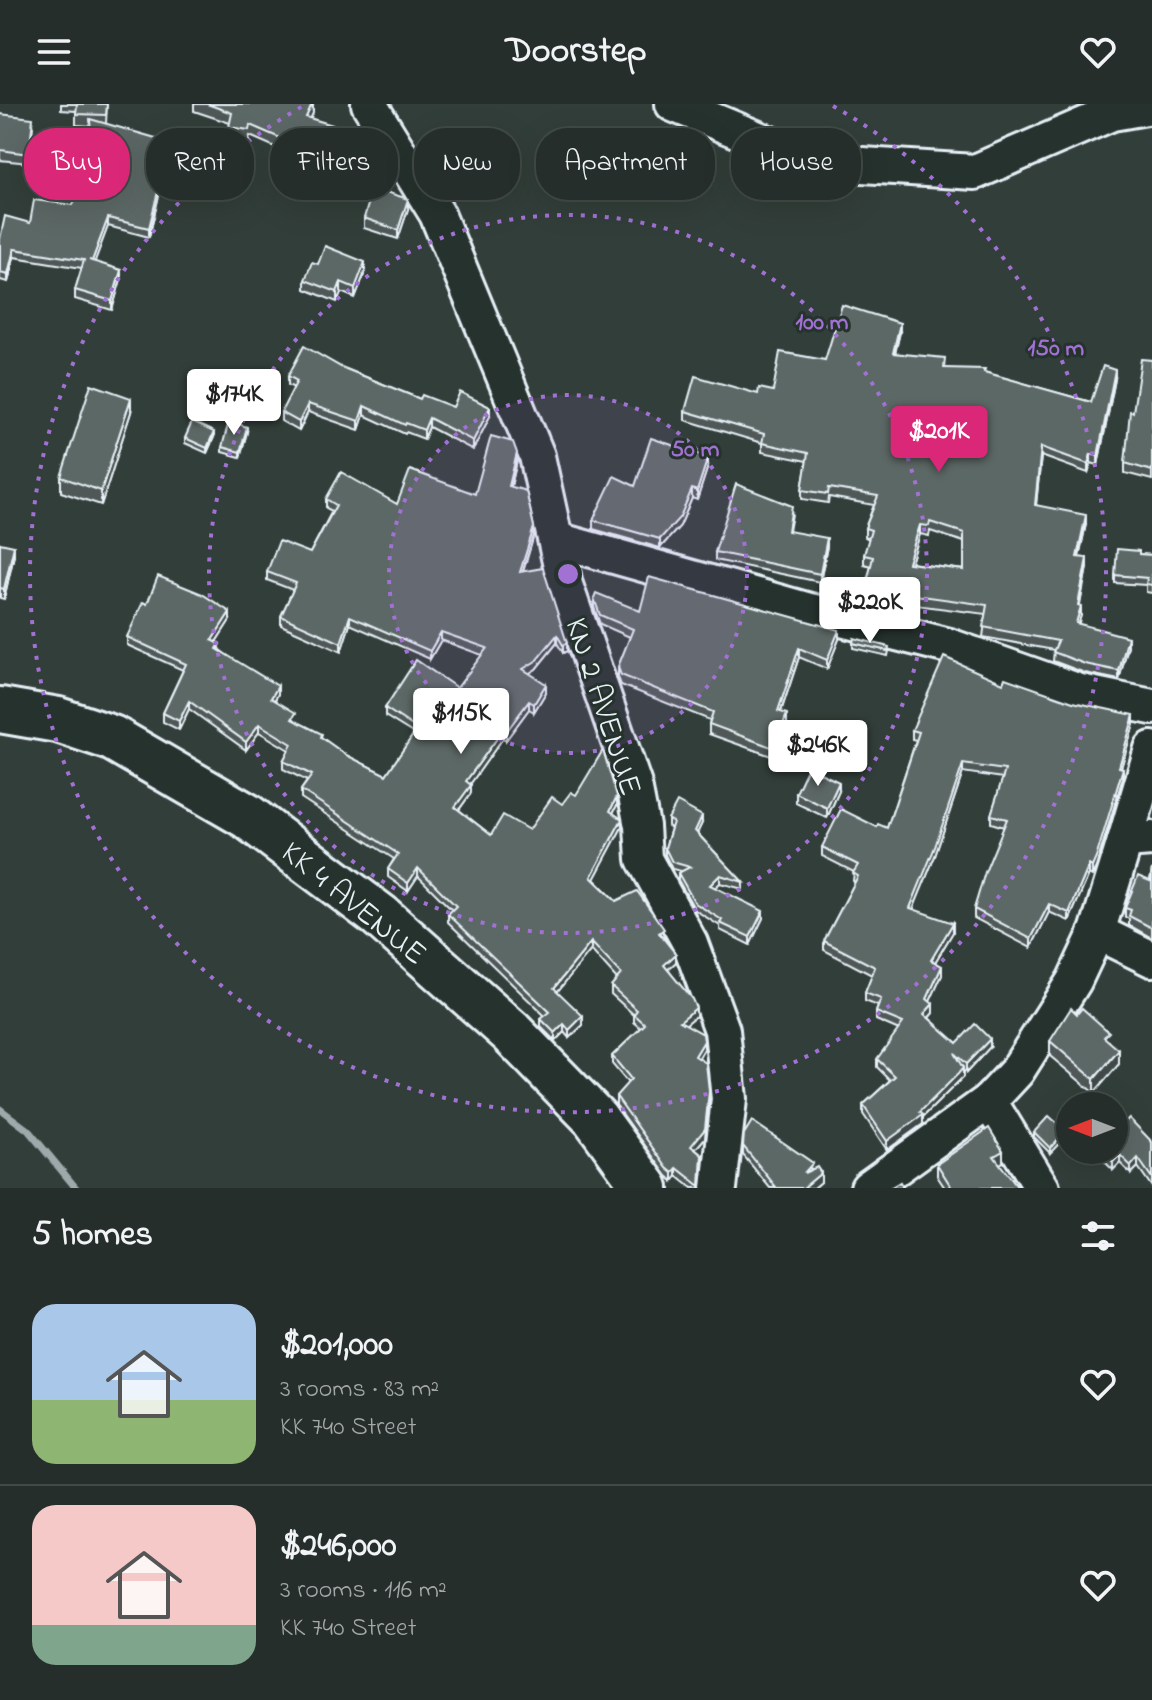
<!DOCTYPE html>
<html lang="en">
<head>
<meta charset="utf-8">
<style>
  :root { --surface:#262e2b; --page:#323a37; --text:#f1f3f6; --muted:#a4a8a9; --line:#424a47; --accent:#db2777 }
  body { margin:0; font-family:"Indie Flower",sans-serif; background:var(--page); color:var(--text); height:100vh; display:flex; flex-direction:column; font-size:30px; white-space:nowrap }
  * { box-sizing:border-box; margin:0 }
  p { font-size:26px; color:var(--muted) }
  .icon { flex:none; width:44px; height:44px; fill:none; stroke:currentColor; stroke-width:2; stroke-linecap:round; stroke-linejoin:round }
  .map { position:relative; height:1084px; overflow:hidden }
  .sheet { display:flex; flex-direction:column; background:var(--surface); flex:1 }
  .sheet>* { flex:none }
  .guide { position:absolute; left:24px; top:24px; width:1104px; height:72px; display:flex; gap:16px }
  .needle { width:52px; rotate:270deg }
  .controls { position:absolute; left:1056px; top:988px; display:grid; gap:16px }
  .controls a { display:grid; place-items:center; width:72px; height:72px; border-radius:50%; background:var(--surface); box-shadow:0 8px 32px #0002,0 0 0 2px var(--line); font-size:40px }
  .price { position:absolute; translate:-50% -68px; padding:0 18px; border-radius:8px; background:#fff; color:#222; font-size:26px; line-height:52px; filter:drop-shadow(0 2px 4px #0008) }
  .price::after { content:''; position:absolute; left:50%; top:48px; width:24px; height:18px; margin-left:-12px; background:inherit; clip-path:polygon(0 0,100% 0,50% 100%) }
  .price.active { background:var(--accent); color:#fff }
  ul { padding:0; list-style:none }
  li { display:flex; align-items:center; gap:24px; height:200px; padding:0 32px }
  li+li { border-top:2px solid var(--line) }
  li span { display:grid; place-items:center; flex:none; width:224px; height:160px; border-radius:24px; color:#555 }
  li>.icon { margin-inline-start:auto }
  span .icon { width:96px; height:96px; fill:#fffc; stroke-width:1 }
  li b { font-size:34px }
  h2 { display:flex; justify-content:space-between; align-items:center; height:96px; padding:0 32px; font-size:34px }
  .tag { padding:0 28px; border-radius:32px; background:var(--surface); box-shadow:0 8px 32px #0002,0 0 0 2px var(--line); font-size:28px; line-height:72px }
  .tag.active { background:var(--accent); color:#fff }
  header { display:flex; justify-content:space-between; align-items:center; height:104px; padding:0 32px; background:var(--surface); font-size:36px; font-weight:800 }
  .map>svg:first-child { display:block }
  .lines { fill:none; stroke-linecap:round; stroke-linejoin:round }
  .stream { stroke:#9ea9ab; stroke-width:7 }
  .minor-casing { stroke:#e8f1f8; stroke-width:40 }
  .major-casing { stroke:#e8f1f8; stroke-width:50 }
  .minor { stroke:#26332d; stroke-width:34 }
  .major { stroke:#26332d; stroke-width:44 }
  .wall { fill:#4f5957; stroke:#e8f1f8; stroke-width:2; fill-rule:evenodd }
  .shaded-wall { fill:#404947; stroke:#e8f1f8; stroke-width:2 }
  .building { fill:#5c6865; stroke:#e8f1f8; stroke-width:2; fill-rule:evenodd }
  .ring { fill:none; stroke:#a171d3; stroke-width:4; stroke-dasharray:4 8 }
  .labels { text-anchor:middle; stroke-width:6; stroke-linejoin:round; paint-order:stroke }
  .street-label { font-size:32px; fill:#e8f1f8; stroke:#26332d }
  .centre { fill:#a171d3; stroke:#26332d; stroke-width:4 }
  .ring-label { font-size:24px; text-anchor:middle; font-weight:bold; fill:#a171d3; stroke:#26332d; stroke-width:6; stroke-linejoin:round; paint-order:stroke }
</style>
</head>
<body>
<header><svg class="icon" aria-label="menu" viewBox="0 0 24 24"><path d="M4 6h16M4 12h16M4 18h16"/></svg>Doorstep<svg class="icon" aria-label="heart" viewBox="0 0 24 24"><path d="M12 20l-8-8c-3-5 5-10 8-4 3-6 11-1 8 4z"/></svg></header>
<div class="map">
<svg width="1152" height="1084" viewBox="0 0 1152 1084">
  <rect width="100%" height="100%" fill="#323e39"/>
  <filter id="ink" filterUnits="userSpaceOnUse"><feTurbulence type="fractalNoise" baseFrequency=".0125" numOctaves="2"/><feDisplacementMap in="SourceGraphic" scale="16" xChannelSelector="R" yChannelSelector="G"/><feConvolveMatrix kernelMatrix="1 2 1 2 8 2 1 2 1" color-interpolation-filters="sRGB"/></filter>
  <g filter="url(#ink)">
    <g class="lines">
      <polyline class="stream" points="0,1005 28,1026 76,1084"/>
      <g class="minor-casing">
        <g id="minor">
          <polyline points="369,0 437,110 537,352 565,481 634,681 642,722 644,755 690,839 722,926 729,995 719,1084"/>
          <polyline points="673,0 802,53 830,59 975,68 1112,9 1152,2"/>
          <polyline points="557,436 810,507 949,542 1080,588 1152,603"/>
          <polyline points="1125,737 1152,645"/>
          <polyline points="1097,828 1152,855"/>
          <polyline points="989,997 1042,1084"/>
          <polyline points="868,1084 989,997 1017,967 1074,877 1097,828 1125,737 1152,735"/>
        </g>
      </g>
      <g class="major-casing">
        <polyline id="major" points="0,606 58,616 112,634 247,712 380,812 511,928 595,1014 646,1084"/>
      </g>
      <use href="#minor" class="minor"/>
      <use href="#major" class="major"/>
    </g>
    <g class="wall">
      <polygon points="61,0 107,0 106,20 173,48 164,80 162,79 149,133 108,122 94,158 121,175 112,206 75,195 75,186 82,164 14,153 8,178 0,176 0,135 30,119 73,101 86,84 92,62 90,22 76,21 76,7 61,6"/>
      <polygon points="194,0 313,0 313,9 310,14 366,42 358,71 318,59 311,81 287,72 287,61 291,50 250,32 249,37 229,34 230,19 194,7"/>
      <polygon points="0,10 33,23 29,59 0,56"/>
      <polygon points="408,105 398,135 364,124 364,114"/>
      <polygon points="318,160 365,168 355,194 341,188 337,198 305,185 305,176"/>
      <path d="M900,228L895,249L945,264L984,268L1091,298L1115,275L1098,361L1091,359L1088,369L1041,352L1036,401L1086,420L1079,453L1087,463L1080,501L1081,511L1078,520L1128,542L1119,576L1085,569L1053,557L1054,546L983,533L986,510L901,499L898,509L864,500V491L871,462L864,460V451L869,435L865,433V424L874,401L829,393L828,399L802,395V386L807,357L762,348V339L685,316V307L773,287L825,256ZM930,427L964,438V466L911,459L920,430L929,432Z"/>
      <polygon points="1152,256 1152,376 1125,369 1125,359 1133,308"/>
      <polygon points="341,263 420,295 490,312 473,346 429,323 424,335 406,328 405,330 364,311 359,326 308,308 299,327 281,317 281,308 294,284 288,281 288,272"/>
      <polygon points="131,308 101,401 61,388 61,373"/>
      <polygon points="247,328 240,353 222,348 222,343"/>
      <polygon points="214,333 207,349 185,339 185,334"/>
      <polygon points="517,357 511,382 534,431 523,468 567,547 563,549 557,539 536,565 529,569 546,588 534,608 529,605 506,636 503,634 470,680 471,689 459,706 491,731 529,726 562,700 576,691 617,701 613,709 622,723 594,775 616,797 664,833 676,858 668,865 696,912 686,920 704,945 699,954 709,995 705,1034 695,1045 702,1051 701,1084 692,1084 677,1072 673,1077 667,1072 616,1001 616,992 628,979 612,960 612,952 641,924 634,918 634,911 611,890 611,882 617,875 591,846 557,887 583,921 569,934 564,928 555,937 541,923 541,915 545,912 448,818 448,810 452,806 418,772 408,787 388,773 388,765 394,755 301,694 301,686 307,677 283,665 283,657 289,646 259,628 246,646 189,605 179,626 163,618 163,609 183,566 127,541 127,533 147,500 230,516 216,538 220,546 278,590 275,596 296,617 322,634 346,651 386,671 414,630 385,612 385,604 457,584 482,551 441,536 430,555 350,520 341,548 281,521 281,512 293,486 267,476 267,468 310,449 332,407 326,404 326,395 397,400 475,390"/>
      <polygon points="708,362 697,396 692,394 680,422 660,444 593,425 593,416 635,382"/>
      <polygon points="792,410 789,427 827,442 820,478 715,456 715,448"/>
      <polygon points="0,439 14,451 4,495 0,494"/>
      <polygon points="1139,450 1152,451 1152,489 1146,488 1146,481 1115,479 1115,471"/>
      <polygon points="594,494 640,507 839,535 827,565 799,553 781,608 787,619 774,653 709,630 709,620 710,616 621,581 618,573 618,563 630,533 600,520 594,503"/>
      <polygon points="853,539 889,547 888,552 853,544"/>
      <polygon points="1003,579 1134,620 1121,663 1123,673 1096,763 1092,772 1089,770 1069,817 1049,808 1031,844 974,814 974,805 1004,723 991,719 991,711 1003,674 963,668 935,752 913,805 953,828 935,858 942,871 930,897 933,909 929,914 957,939 990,943 966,969 963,966 963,973 923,1013 923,1020 887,1046 863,1010 863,1001 890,976 877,963 877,955 899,926 876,916 876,908 878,902 865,897 865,889 872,871 824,846 824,837 855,778 853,777 854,768 822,752 822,743 877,723 887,724 916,636 912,635 912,626"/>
      <polygon points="839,687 827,714 796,699 796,689"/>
      <polygon points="668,715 702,719 697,729 743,778 743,785 720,779 715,783 763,814 750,841 720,826 720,822 695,806 678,776 678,769 681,767 672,765 665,751 665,744 671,724 668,722"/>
      <polygon points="1152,765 1152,834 1129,821 1129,815 1125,813 1125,804 1150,777"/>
      <polygon points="1050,937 1109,937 1119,960 1094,989 1050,952"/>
      <polygon points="1034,1028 1066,1032 1050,1049 1034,1033"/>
      <polygon points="1152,1038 1152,1083 1138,1063 1131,1070 1120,1059 1113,1066 1099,1052 1099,1046 1114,1046"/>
      <polygon points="743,1042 813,1065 821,1078 814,1084 770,1084 743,1051"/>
      <polygon points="1003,1058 999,1060 1018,1084 945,1084 937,1072 937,1060"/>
    </g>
    <g class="shaded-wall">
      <polygon points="312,0 313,9 306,24 306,13"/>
      <polygon points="366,31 366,42 358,71 358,60"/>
      <polygon points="173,39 173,48 164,80 164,71"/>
      <polygon points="318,48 318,59 311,81 311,70"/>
      <polygon points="162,71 162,79 149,133 149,124"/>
      <polygon points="408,95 408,105 398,135 398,126"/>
      <polygon points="108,114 108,122 92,165 92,157"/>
      <polygon points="14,145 14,153 8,178 8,170"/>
      <polygon points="365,158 365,168 355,194 355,184"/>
      <polygon points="121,166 121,175 112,206 112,197"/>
      <polygon points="341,178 341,188 337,198 337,188"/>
      <polygon points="900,219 900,228 893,258 893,249"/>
      <polygon points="1115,266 1115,275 1098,361 1098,352"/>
      <polygon points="131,294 131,308 101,401 101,387"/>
      <polygon points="308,300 308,308 299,327 299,318"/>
      <polygon points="364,302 364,311 359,326 359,317"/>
      <polygon points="490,303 490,312 473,346 473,337"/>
      <polygon points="429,314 429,323 424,335 424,326"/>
      <polygon points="247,323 247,328 240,353 240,348"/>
      <polygon points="214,328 214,333 207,349 207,344"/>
      <polygon points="1041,343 1041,352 1035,410 1035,401"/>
      <polygon points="517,349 517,357 509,390 509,382"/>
      <polygon points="1091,350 1091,359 1088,369 1088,360"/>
      <polygon points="708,353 708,362 697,396 697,387"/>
      <polygon points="692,385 692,394 680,422 660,444 660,435"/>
      <polygon points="1086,411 1086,420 1077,462 1077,453"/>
      <polygon points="920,421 920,430 908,468 908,459"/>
      <polygon points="534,423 534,431 520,476 520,468"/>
      <polygon points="827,434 827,442 820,478 820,470"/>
      <polygon points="14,442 14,451 4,495 4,485"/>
      <polygon points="1087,454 1087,463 1078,510 1078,501"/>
      <polygon points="1081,502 1081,511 1076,529 1076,519"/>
      <polygon points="230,508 230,516 212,544 212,536"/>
      <polygon points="350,512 350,520 341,548 341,539"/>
      <polygon points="839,526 839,535 827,565 827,556"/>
      <polygon points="441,528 441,536 430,555 430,547"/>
      <polygon points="557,531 557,539 536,565 523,573 523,565"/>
      <polygon points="1128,533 1128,542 1119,576 1119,567"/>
      <polygon points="567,539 567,547 563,549 563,541"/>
      <polygon points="799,544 799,553 778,616 778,607"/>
      <polygon points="546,580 546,588 534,608 534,600"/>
      <polygon points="278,582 278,590 271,602 271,594"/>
      <polygon points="189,597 189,605 179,626 179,617"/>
      <polygon points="529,597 529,605 506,636 506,628"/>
      <polygon points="787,610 787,619 774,653 774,644"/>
      <polygon points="1134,611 1134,620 1119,671 1119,663"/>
      <polygon points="259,620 259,628 246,646 246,638"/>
      <polygon points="503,626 503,634 466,686 466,677"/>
      <polygon points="963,660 963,668 935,752 910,813 910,804"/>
      <polygon points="1123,664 1123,673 1096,763 1092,772 1092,763"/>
      <polygon points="839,678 839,687 827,714 827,704"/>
      <polygon points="471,681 471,689 455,711 455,703"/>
      <polygon points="617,692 617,701 610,715 610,707"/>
      <polygon points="702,712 702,719 695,734 695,727"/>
      <polygon points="622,715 622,723 591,781 591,773"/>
      <polygon points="1089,761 1089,770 1069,817 1069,809"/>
      <polygon points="418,764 418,772 408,787 408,779"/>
      <polygon points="720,771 720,779 710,788 710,781"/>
      <polygon points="1049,800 1049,808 1031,844 1031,835"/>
      <polygon points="763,807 763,814 750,841 750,833"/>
      <polygon points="953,819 953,828 931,865 931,856"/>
      <polygon points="591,838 591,846 554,892 554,884"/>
      <polygon points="676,850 676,858 664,869 664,861"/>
      <polygon points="942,862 942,871 927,904 927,895"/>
      <polygon points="933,900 933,909 924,919 924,910"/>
      <polygon points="696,904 696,912 680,925 680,917"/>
      <polygon points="583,912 583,921 569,934 569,926"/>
      <polygon points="564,920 564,928 555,937 555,929"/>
      <polygon points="990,935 990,943 966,969 966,960"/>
      <polygon points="704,937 704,945 695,960 695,952"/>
      <polygon points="1119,946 1119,960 1094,989 1094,975"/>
      <polygon points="963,964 963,973 923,1013 923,1020 887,1046 887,1037"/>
      <polygon points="709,987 705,1034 691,1050 691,1042"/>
      <polygon points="1066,1027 1066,1032 1050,1049 1050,1044"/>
      <polygon points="1003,1047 1003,1058 994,1063 994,1052"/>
      <polygon points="1120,1051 1120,1059 1113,1066 1113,1058"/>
      <polygon points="1138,1054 1138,1063 1131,1070 1131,1062"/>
      <polygon points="677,1064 677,1072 673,1077 673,1069"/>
      <polygon points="821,1069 821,1078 814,1084 803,1084"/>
    </g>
    <g class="building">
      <polygon points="77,0 107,0 106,11 76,10"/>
      <polygon points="207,0 312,0 306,13 366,31 358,60 318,48 311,70 287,61 294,40 250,21 249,26 229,23 232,9"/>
      <polygon points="0,10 33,14 29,50 0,46"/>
      <polygon points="90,15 173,39 164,71 162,71 149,124 108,114 92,157 89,156 121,166 112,197 75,186 84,156 14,145 8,170 0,168 0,135 5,112 30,119 34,96 73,101 82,82 86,84 93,61"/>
      <polygon points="373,84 408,95 398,126 364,114"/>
      <polygon points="325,142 365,158 355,184 341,178 337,188 305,176 312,158 318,160"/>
      <path d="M842,201L900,219L893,249L945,254L944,264L985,265L984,268L1091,298L1103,262L1115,266L1098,352L1091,350L1088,360L1041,343L1035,401L1086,411L1077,453L1087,454L1078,501L1081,502L1076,519L1128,533L1119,567L1085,560L1053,548L1058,537L983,523L987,501L901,489L898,499L864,491L873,453L864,451L871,426L865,424L878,392L829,384L828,390L802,386L808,349L762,339L764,330L685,307L695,272L758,290L759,284L773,287L780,248L825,256ZM930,418L964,429V466L908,459L920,421L929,422Z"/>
      <polygon points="304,242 341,263 420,295 422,291 453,303 460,288 490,303 473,337 429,314 424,326 406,319 405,321 364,302 359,317 308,300 299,318 281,308 297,277 288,272"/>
      <polygon points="1141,255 1152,256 1152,367 1125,359 1130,307 1133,308"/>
      <polygon points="91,280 131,294 101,387 61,373"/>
      <polygon points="229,317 247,323 240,348 222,343"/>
      <polygon points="192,318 214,328 207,344 185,334"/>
      <polygon points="491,332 513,338 517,349 509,382 526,387 534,423 520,468 543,464 567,539 563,541 557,531 536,557 523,565 546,580 534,600 529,597 506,628 503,626 466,677 471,681 455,703 491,731 503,711 529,726 552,693 562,700 571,688 576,691 603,646 617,692 610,707 622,715 591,773 616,797 637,787 664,825 659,829 676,850 664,861 692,895 696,904 680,917 703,930 704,937 695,952 706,959 709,987 705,1025 691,1042 702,1051 700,1082 677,1064 673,1069 667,1064 616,992 631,975 612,952 645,920 634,910 637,906 611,882 621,870 591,838 554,884 583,912 569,926 564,920 555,929 541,915 550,908 448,810 456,802 418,764 408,779 388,765 398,750 301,686 312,671 283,657 292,640 259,620 246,638 189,597 179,617 163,609 186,560 127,533 143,498 147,500 158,472 202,490 230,508 212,536 220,540 217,545 278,582 271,594 296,609 292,615 322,630 321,633 346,651 386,671 417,625 385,604 416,556 457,584 487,544 441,528 430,547 350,512 341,539 281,512 296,479 267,468 279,437 310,449 336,401 326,395 341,368 397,400 410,366 475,390"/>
      <polygon points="651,334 708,353 697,387 692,385 680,413 660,435 593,416 614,372 635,382"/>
      <polygon points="736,380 792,402 788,427 827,434 820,470 715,448"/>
      <polygon points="0,439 14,442 4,485 0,484"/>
      <polygon points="1117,445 1139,447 1139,450 1152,451 1152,481 1146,480 1147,474 1115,471"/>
      <polygon points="649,473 839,526 827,556 799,544 778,607 787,610 774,644 709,620 713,608 621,571 618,563 633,525 600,511 594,494 596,489 640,507"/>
      <polygon points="854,534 889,543 888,547 853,539"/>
      <polygon points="944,553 1003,579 1005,574 1073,598 1134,611 1119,663 1123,664 1096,754 1092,763 1089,761 1069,809 1049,800 1031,835 974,805 985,768 1007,715 991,711 1005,666 963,660 935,743 910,804 953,819 931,856 942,862 927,895 933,900 924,910 957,939 975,920 990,935 966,960 954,949 963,964 958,970 920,1008 923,1011 887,1037 863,1001 895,972 877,955 903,919 876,908 881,895 865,889 875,863 824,837 858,772 853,769 858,761 822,743 841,705 877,723 878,720 887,724 919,628 912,626"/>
      <polygon points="808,663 839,678 827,704 796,689"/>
      <polygon points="677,698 702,712 695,727 743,778 720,771 710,781 763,807 750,833 720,819 722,816 695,799 678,769 690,763 672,758 665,744 673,718 668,715"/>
      <polygon points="1152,765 1152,824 1129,812 1131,806 1125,804 1138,772 1150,777"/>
      <polygon points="1071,904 1077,910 1082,904 1109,928 1104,933 1119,946 1094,975 1050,937"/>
      <polygon points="1049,1012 1066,1027 1050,1044 1034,1028"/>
      <polygon points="1129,1014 1152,1038 1152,1074 1138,1054 1131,1062 1120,1051 1113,1058 1101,1046 1114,1046 1114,1029"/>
      <polygon points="752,1017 813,1059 804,1069 817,1063 821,1069 803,1084 773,1084 776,1083 743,1042 744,1030"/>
      <polygon points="989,1024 1003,1047 994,1052 1018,1084 952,1084 937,1060"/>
      <polygon points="900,1078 903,1084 890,1084"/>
    </g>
  </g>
  <circle cx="568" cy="470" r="179" fill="#a171d3" fill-opacity=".12"/>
  <g class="ring">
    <circle cx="568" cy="470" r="179"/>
    <circle cx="568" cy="470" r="359"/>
    <path d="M833 2A538 538 0 1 1 303 2"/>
  </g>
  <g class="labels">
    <g class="street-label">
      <text transform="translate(605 602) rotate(72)" y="11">KN 2 AVENUE</text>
      <text transform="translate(355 798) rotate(39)" y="11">KK 4 AVENUE</text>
    </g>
  </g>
  <circle cx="568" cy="470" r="12" class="centre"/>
  <g class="ring-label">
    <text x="822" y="225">100 m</text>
    <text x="1056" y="251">150 m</text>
    <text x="695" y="352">50 m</text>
  </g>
</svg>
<div class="controls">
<a><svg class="needle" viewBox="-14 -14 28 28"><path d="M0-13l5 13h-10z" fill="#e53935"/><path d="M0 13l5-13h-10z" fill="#a4a8a9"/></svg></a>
</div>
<b class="price" style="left:234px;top:333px">$174K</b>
<b class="price active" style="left:939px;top:370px">$201K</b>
<b class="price" style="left:870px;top:541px">$220K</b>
<b class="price" style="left:461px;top:652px">$115K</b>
<b class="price" style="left:818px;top:684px">$246K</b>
<div class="guide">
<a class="tag active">Buy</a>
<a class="tag">Rent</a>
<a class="tag">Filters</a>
<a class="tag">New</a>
<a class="tag">Apartment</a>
<a class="tag">House</a>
</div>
</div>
<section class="sheet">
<h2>5 homes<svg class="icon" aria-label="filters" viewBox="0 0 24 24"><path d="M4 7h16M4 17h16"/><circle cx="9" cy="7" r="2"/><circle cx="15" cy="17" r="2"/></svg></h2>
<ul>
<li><span style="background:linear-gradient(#a9c7e8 60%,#8fb573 0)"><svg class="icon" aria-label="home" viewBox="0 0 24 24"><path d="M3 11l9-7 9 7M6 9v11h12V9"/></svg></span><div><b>$201,000</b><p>3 rooms · 83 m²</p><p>KK 740 Street</p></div><svg class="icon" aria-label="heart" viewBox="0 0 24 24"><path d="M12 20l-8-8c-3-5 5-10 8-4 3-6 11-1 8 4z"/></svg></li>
<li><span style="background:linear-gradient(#f6c9c9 75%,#7fa58c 0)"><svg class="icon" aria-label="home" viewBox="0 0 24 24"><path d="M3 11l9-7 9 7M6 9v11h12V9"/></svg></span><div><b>$246,000</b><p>3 rooms · 116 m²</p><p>KK 740 Street</p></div><svg class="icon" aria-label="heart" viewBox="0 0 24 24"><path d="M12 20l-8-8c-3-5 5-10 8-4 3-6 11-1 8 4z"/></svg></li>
</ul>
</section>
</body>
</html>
